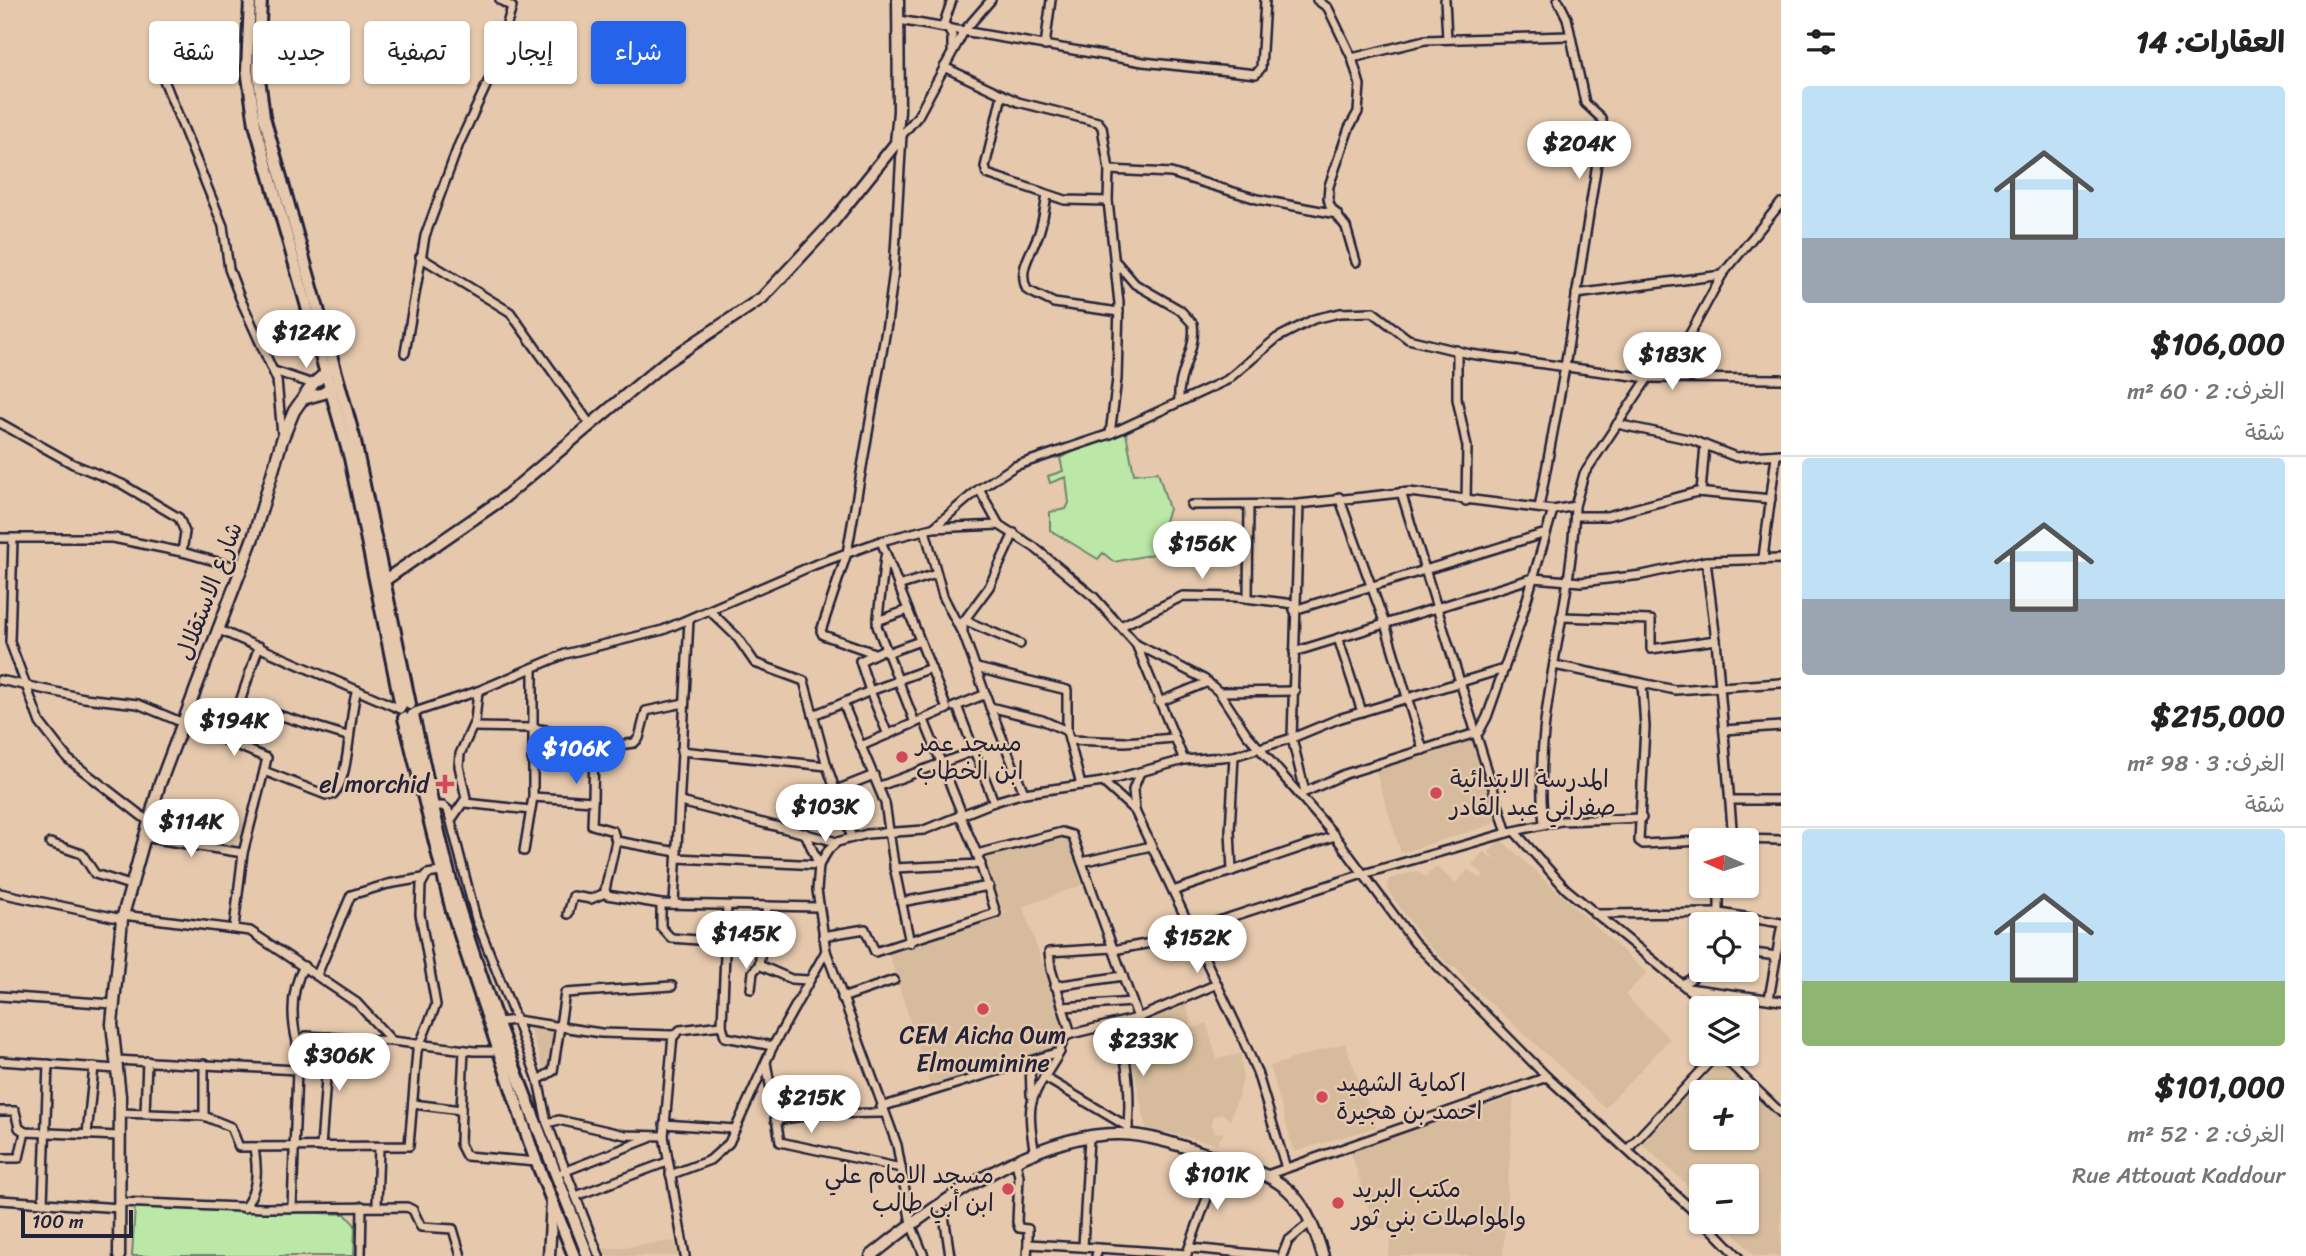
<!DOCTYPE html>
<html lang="ar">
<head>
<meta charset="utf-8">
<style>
  :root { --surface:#fff; --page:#f6f6f6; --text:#222; --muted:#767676; --line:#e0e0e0; --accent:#2563eb }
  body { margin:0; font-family:Sriracha,"Playpen Sans Arabic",sans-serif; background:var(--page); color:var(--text); direction:rtl; height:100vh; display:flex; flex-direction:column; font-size:26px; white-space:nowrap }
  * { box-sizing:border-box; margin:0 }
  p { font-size:23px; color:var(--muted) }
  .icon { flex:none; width:38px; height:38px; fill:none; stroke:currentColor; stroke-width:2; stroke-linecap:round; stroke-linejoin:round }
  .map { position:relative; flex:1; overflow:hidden; direction:ltr }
  .details { display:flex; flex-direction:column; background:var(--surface); width:525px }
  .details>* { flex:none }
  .banner { position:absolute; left:21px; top:21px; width:665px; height:63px; direction:rtl; display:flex; gap:14px }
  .needle { width:46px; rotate:273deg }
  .buttons { position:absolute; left:1689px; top:828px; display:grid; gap:14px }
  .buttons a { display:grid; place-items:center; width:70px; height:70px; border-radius:7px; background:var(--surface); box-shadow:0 2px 5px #0004; font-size:35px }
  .scale { position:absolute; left:21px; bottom:18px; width:112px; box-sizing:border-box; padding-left:7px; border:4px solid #22223b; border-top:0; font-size:19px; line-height:24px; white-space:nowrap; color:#22223b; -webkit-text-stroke:5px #e6c9ad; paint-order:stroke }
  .price { position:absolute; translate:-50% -60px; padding:0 16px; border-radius:24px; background:#fff; color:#222; font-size:23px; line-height:46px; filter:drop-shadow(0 2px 4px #0008) }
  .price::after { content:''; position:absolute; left:50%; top:42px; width:21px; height:16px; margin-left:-10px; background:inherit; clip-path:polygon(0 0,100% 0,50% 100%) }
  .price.on { background:var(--accent); color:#fff }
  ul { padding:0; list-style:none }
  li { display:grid; align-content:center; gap:14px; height:371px; padding:0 21px }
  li+li { border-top:2px solid var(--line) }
  li span { display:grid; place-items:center; height:217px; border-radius:7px; color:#555 }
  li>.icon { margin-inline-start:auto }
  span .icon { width:126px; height:126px; fill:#fffc; stroke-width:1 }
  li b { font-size:30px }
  h2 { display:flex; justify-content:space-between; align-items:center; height:84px; padding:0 21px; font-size:30px }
  .tag { padding:0 24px; border-radius:7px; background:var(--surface); box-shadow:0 2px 5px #0004; font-size:24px; line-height:63px }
  .tag.on { background:var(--accent); color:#fff }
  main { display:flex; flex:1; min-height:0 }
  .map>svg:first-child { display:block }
  .built { fill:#d6bc9c; fill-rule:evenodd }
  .green { fill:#bbe8a6; stroke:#6e8570; stroke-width:2 }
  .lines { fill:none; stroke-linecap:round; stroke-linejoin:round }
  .street-casing { stroke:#22223b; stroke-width:12 }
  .secondary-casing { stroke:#22223b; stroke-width:15 }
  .primary-casing { stroke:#22223b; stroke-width:16 }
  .street { stroke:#e6c9ad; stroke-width:7 }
  .secondary { stroke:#e6c9ad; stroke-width:10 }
  .primary { stroke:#e6c9ad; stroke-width:10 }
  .poi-dot { fill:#d1495b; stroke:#e6c9ad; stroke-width:2.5 }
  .labels { text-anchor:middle; stroke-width:5; stroke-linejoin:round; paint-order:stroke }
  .street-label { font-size:24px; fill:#22223b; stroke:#e6c9ad }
  .poi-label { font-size:24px; fill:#22223b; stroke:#e6c9ad; text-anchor:start }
</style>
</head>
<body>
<main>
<section class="details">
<h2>العقارات: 14<svg class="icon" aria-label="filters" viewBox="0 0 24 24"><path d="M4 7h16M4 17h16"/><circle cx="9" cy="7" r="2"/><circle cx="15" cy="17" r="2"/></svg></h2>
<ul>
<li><span style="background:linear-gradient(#bfe0f5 70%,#9aa5b1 0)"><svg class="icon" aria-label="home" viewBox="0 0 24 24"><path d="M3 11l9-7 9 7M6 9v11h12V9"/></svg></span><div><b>$106,000</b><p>الغرف: 2 · 60 m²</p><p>شقة</p></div></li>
<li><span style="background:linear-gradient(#bfe0f5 65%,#9aa5b1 0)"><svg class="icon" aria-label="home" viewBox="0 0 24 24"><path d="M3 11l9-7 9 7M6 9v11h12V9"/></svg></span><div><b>$215,000</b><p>الغرف: 3 · 98 m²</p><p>شقة</p></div></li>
<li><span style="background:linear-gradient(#bfe0f5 70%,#8fb573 0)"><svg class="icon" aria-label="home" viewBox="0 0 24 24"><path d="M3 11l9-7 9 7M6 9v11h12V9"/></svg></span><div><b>$101,000</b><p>الغرف: 2 · 52 m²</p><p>Rue Attouat Kaddour</p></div></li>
</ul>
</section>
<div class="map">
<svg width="1781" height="1256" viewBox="0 0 1781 1256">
  <rect width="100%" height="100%" fill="#e6c9ad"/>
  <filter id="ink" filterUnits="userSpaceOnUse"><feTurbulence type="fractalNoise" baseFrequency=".0143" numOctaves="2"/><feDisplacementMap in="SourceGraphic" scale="14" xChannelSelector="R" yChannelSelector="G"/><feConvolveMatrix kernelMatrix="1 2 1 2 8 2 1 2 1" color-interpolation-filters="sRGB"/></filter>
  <g filter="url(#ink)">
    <g class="built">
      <polygon points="1473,738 1497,820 1491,825 1401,853 1375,769"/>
      <polygon points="1066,834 1082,885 1023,907 1067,1033 1058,1037 1061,1048 931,1089 889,954 1012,911 1003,912 983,859 988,853"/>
      <polygon points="1500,839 1647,973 1625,995 1670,1039 1605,1108 1463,978 1456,967 1451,967 1424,941 1387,889 1389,879 1417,871 1426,877 1436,866 1455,883 1468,870 1480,879 1484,875 1472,865 1484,851 1496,861 1489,852"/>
      <polygon points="1186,1003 1192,1029 1206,1023 1217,1059 1241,1054 1243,1080 1230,1121 1222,1113 1213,1117 1211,1123 1215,1132 1224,1133 1217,1144 1146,1128 1126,1032"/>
      <polygon points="530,1029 555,1032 551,1065 543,1068"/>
      <polygon points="1345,1043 1376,1127 1294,1152 1270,1066"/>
      <path d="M1721,1060L1781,1116V1256H1754L1725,1222H1746V1176H1701V1194L1698,1195L1642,1144ZM1701,1092H1746V1138H1701Z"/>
      <polygon points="1514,1097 1503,1256 1388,1256 1392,1231 1375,1228 1350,1150"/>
      <polygon points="675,1241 678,1256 605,1256 603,1249"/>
    </g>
    <g class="green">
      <polygon points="1126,433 1134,474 1158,472 1169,509 1154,554 1114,562 1103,553 1098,559 1050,530 1050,512 1066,509 1069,503 1066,477 1050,483 1048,476 1063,471 1060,458 1087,445"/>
      <polygon points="135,1206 345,1214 355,1225 354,1256 132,1256"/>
    </g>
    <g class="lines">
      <g class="street-casing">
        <g id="street">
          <polyline points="1317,0 1328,8 1352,58 1360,85 1358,112 1349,128 1329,186 1328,198 1330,206 1346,227 1356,262"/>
          <polyline points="1445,0 1447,39"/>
          <polyline points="899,20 1143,62 1256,74 1261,68 1265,0"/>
          <polyline points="943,26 952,0"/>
          <polyline points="947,27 952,36 952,49"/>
          <polyline points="1045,46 1051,0"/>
          <polyline points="1352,58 1425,40 1570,36"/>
          <polyline points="157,63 223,226 229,269 240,298 277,380 282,435"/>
          <polyline points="944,67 1018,102 1098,122 1102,127 1109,170 1108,201 1119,303 1117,379 1110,434"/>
          <polyline points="1002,95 985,167 987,174 1065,200 1108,201"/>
          <polyline points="901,136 918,116 964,31 991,0"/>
          <polyline points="1109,170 1171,173 1257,199 1337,214"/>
          <path d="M1047,195C1045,208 1043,221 1039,233C1032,253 1017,269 1027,290L1054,303L1119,312"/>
          <polyline points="420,257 510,312 590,424"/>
          <path d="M1117,263L1135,284L1180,310L1193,324C1197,350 1177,373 1179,400"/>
          <polyline points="1576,294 1722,275"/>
          <polyline points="1457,350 1457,399 1467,447 1466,501"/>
          <polyline points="405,353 425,236 459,144 493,71 512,7 500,0"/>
          <polyline points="274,371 313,384"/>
          <polyline points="1666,378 1722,275 1781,203"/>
          <polyline points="0,423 73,464 122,484 179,518 185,532 182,552"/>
          <polyline points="1617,424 1692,440 1736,457 1781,454"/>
          <polyline points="979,489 999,525"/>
          <polyline points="1401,492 1507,833"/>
          <polyline points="1701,492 1705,445"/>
          <polyline points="1339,497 1385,624 1423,750"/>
          <polyline points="1299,504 1292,738 1305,792 1345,774 1479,732 1487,717 1520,623 1553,510"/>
          <polyline points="1191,505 1299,504 1409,492 1553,510 1575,506 1584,474 1648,378"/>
          <polyline points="1539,508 1565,367 1603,125 1601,118 1585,103 1567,18 1558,0"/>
          <polyline points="1575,516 1607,516 1697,492 1771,499"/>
          <polyline points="933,528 979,489 1015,466 1110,434 1227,380 1277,338 1314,319 1340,313 1373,312 1408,339 1470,354 1648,378 1781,379"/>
          <polyline points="925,530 943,596 962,633"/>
          <polyline points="1014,533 989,587 963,622 963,633 990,707 1042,720 1067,731"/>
          <polyline points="0,538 113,538 182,552 240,568"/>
          <polyline points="13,539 10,642 40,723 68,759 148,821"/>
          <polyline points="885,557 877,626 915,723"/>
          <polyline points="1763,558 1776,456"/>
          <polyline points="1781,559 1706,561 1716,640 1733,839 1781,840"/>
          <polyline points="898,586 936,574"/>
          <polyline points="1248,598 1249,505"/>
          <polyline points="1294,610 1546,533"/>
          <polyline points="710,611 737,637 755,663 804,681 827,766 852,838"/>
          <polyline points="1561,617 1651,620 1651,649 1716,640"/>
          <polyline points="964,620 1020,644"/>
          <polyline points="877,621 908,610"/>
          <polyline points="1121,626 1183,596 1237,597 1294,604"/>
          <polyline points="217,629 400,709"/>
          <polyline points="1338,638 1362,712"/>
          <polyline points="1136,644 1184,760"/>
          <polyline points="885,649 860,661 870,691 898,681"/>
          <polyline points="1294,652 1533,578 1581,582 1642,575 1706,561"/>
          <polyline points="874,653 823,635 821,631 847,553 887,324 894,270 902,135"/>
          <polyline points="887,653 920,641"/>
          <polyline points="1554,665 1642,683"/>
          <polyline points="533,668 533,797 593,801 592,825 613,831 616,841 605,890 607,895 661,904 818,907"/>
          <polyline points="977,668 1067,690 1067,731 1081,785"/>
          <path d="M0,680L84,698L138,704L267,758L264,771L326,795H332C351,780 348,716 357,690"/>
          <polyline points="898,680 931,668"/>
          <polyline points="1219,692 1295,691"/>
          <polyline points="1159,702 1208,682"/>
          <polyline points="239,703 347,736"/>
          <polyline points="843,703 870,691 888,735"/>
          <polyline points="957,706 994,802"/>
          <polyline points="954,707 986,694"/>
          <polyline points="990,707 1024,793"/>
          <polyline points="415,712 478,691 565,654 663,630 814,565 881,541 932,528 999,525 1034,547 1094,597 1136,644 1204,679 1219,692 1246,733 1335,836 1414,942 1547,1077 1701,1218"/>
          <polyline points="813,715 843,703 885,803 895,871 910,943"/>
          <polyline points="924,720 962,814"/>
          <polyline points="473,727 532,728 594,737 593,801"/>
          <polyline points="1724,730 1781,726"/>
          <polyline points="227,740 259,646"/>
          <polyline points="1069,740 1125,742 1174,738"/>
          <polyline points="861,746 947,709 881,541"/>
          <polyline points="596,748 634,743 639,738 646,711 684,703"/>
          <polyline points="681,751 827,766"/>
          <polyline points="532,759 595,763"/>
          <polyline points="1103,782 1135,811 1242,1037 1257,1072 1286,1168"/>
          <polyline points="880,786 974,751"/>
          <polyline points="836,790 874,775"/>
          <polyline points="1730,800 1781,800"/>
          <polyline points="681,802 837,842"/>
          <polyline points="465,803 531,810"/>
          <polyline points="433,806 443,806 448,810 476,919 516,1020 538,1080 547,1123 599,1256"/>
          <polyline points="1135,811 1133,790 1140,772"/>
          <polyline points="451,820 466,798 459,766 460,754 475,721 478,691"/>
          <path d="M1544,824C1531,715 1572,614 1575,506"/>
          <polyline points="1514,831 1561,821 1642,818"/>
          <polyline points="143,837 243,853"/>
          <polyline points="1719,840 1733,839"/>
          <polyline points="616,841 677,852"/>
          <polyline points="1701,841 1643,844 1639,841 1645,727 1642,683 1675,690 1781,683"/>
          <polyline points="50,843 82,854 95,874 130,885"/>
          <polyline points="524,851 533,797"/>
          <polyline points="977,854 1062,832 1072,835 1138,1018"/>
          <polyline points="677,858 819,865 805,833"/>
          <polyline points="1082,862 1151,846"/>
          <polyline points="894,868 981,864"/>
          <polyline points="1232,871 1230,831 1234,756"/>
          <polyline points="1173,891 1335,836"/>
          <polyline points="0,893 122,919"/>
          <polyline points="901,902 989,886"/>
          <polyline points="661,904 661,927 671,938 725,942"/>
          <polyline points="674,904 689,620"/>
          <polyline points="767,906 759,965 791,979 808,980"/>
          <polyline points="568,914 573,896 591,899 605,893"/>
          <polyline points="1594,914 1720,913 1781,923"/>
          <polyline points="123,915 250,931 357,1003 392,1041"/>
          <polyline points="1719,924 1719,886"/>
          <polyline points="234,927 243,853 264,771"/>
          <polyline points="1191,930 1363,874 1514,831 1566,889 1711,1008"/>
          <polyline points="823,936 865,929 875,952 996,913 977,854 960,815"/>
          <polyline points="1113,950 1194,935"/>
          <polyline points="1746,952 1777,956"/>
          <polyline points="317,975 351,895 388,884 423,878"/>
          <polyline points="1683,984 1704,970"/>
          <polyline points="1055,986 1123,976"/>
          <polyline points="1688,988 1781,1001"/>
          <polyline points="751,989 753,972 759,965"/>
          <polyline points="0,996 113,1004"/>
          <polyline points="842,998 894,980"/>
          <polyline points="1769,999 1781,929"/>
          <polyline points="1063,1007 1132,1002"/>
          <polyline points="498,1022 516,1020 601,1033 673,1035 664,1136 685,1256"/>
          <polyline points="722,1025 727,906"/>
          <path d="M1117,1025C1128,1062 1132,1096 1127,1135"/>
          <polyline points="1071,1034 1051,969 1049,952 1113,948"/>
          <polyline points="674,1036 680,1030 722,1025 725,1037 773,1046"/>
          <path d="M297,1042C291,1017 291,989 304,966"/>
          <polyline points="1720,1054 1781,1113"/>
          <polyline points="116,1060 297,1070 297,1042 306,1036 392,1041 474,1051 499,1051"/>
          <polyline points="0,1061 117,1069"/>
          <polyline points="1030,1061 1031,1095"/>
          <polyline points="766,1062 780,1142 901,1168"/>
          <polyline points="204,1064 204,1116 231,1127 239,1147 409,1146 417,1051 436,1005 420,914 421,885 427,874 440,872"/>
          <polyline points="1044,1077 1128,1127"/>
          <polyline points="538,1080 553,1071 565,993 672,986"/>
          <polyline points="413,1104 461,1110 460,1144 466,1156 537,1162"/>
          <polyline points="881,1107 1059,1052 1065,1037 1071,1034 1138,1018 1217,984"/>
          <polyline points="461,1110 464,1050"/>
          <polyline points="0,1111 15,1111 19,1128 25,1132 119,1136"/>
          <polyline points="120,1113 204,1116"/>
          <polyline points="145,1113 147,1061"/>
          <polyline points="775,1120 820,1114 883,1113"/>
          <polyline points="547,1123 559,1120 625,1135 664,1136"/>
          <polyline points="664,1124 735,1129"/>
          <polyline points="87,1134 94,1067"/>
          <polyline points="321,1147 329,1037"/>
          <polyline points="1628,1149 1717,1054"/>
          <path d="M1035,1154C1024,1096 1032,1099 1060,1052"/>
          <polyline points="0,1158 19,1158 25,1132"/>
          <polyline points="1016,1162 1019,1176 1017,1222 1019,1228 1028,1229 1028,1244 1098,1248"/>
          <polyline points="563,1172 650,1138"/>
          <polyline points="670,1175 710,1160 729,1143 773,1046 826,951"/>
          <polyline points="1267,1175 1547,1077"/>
          <polyline points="576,1196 667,1162"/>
          <polyline points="0,1200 120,1208"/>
          <polyline points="120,1202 264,1208 407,1207 413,1210 421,1227 453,1229 461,1256"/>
          <polyline points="942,1202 950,1256"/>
          <polyline points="43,1203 48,1064"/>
          <polyline points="377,1205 379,1148"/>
          <path d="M244,1208C258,1190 258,1170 254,1148"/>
          <polyline points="292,1208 297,1070"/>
          <polyline points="1705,1222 1738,1256"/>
          <polyline points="1083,1247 1089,1138"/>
          <polyline points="1190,1248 1275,1256"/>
          <polyline points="361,1256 362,1206"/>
          <polyline points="924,1256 911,1224 897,1145 826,951 817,890 819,865 829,849 837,842 867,834 924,830 994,802 1024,793 1103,782 1184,760 1234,756 1292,738 1338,719 1504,669"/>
          <polyline points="1027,1256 1028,1244"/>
          <polyline points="1096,1256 1098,1248 1187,1254"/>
          <polyline points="1186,1256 1221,1159"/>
          <polyline points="1282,1256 1288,1241 1312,1221"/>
        </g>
      </g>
      <g class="secondary-casing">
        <g id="secondary">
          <polyline points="303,399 324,393 334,385"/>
          <polyline points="385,580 501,500 663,364 762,298 833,222 896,143 899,111 898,0"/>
          <polyline points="119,1256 120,1096 112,1024 122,919 159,786 254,535 282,440 294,411 313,384 330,369"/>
          <polyline points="549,1256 552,1202"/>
          <path d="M871,1256C934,1205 1036,1132 1120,1134C1154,1135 1187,1148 1218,1158C1283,1178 1303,1189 1323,1256"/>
        </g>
      </g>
      <g class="primary-casing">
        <g id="primary">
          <polyline points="250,0 247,70 255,124 350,458 401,706"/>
          <polyline points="261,0 258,70 264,117 354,437 410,704"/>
          <path d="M413,715C426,771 436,826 451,881C488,1009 540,1132 588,1256"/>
          <polyline points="404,718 452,911 533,1153 574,1256"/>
        </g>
      </g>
      <use href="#street" class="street"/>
      <use href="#secondary" class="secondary"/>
      <use href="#primary" class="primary"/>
    </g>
  </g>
  <g class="poi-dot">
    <circle cx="902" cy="757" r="7"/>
    <path d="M441.5 773.5h7v7h7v7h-7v7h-7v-7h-7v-7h7z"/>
    <circle cx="1436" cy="793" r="7"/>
    <circle cx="983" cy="1009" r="7"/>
    <circle cx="1322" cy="1097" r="7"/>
    <circle cx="1008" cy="1189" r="7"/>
    <circle cx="1338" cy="1203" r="7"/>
  </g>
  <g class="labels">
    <g class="street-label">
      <text transform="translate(209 591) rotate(-69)" y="8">شارع الاستقلال</text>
    </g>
    <g class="poi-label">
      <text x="916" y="751">مسجد عمر<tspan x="916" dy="28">ابن الخطاب</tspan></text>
      <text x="1450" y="787">المدرسة الابتدائية<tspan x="1450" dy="28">صفراني عبد القادر</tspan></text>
      <text x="429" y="792" text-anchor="end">el morchid</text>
      <text x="983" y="1043" text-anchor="middle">CEM Aicha Oum<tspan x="983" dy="28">Elmouminine</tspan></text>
      <text x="1336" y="1091">اكماية الشهيد<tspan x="1336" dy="28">احمد بن هجيرة</tspan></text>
      <text x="994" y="1183" text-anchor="end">مسجد الامام علي<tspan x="994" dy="28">ابن أبي طالب</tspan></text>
      <text x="1352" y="1197">مكتب البريد<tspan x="1352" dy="28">والمواصلات بني ثور</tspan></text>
    </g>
  </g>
</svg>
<div class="buttons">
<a><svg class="needle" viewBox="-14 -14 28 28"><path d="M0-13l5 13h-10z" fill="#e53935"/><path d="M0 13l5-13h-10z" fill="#767676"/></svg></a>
<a><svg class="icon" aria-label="locate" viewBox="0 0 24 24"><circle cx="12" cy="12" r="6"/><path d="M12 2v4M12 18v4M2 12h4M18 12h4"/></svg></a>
<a><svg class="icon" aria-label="layers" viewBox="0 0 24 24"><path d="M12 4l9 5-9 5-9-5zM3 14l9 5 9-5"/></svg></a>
<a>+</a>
<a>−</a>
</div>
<div class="scale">100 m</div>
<b class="price" style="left:1579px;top:181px">$204K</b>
<b class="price" style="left:306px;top:370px">$124K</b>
<b class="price" style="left:1672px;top:392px">$183K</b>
<b class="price" style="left:1202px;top:581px">$156K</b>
<b class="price" style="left:234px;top:758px">$194K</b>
<b class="price on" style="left:576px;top:786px">$106K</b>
<b class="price" style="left:825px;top:844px">$103K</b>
<b class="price" style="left:191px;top:859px">$114K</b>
<b class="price" style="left:746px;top:971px">$145K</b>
<b class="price" style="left:1197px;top:975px">$152K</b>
<b class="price" style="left:1143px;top:1078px">$233K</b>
<b class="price" style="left:339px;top:1093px">$306K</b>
<b class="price" style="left:811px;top:1135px">$215K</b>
<b class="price" style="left:1217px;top:1212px">$101K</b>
<div class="banner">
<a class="tag on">شراء</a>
<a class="tag">إيجار</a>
<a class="tag">تصفية</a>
<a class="tag">جديد</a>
<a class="tag">شقة</a>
</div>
</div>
</main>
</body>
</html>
